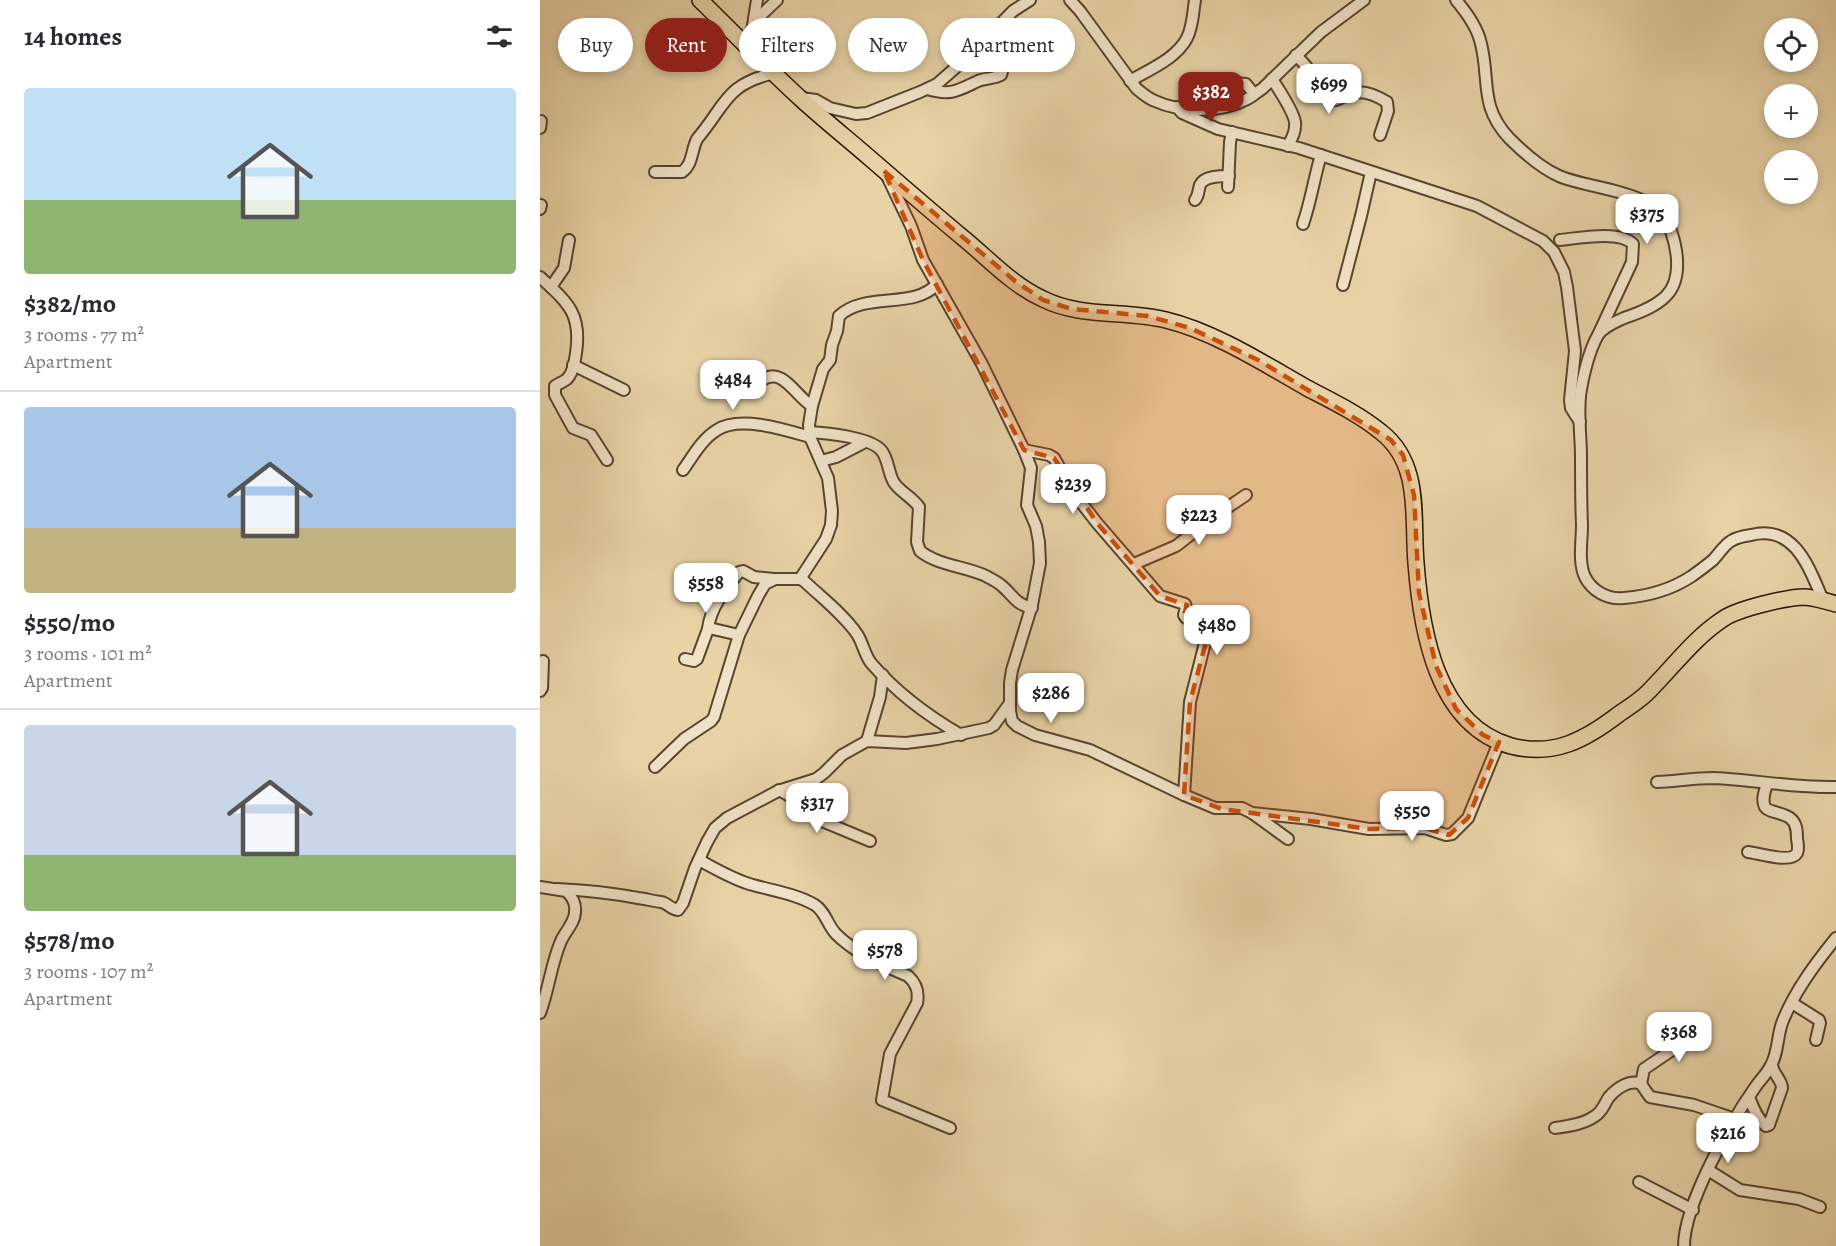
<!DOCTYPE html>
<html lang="en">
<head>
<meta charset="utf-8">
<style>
  :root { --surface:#fff; --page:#f7f7f7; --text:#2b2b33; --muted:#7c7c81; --line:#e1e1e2; --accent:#8f2418 }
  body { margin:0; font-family:Alegreya,serif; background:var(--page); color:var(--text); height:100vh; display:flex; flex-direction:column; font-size:22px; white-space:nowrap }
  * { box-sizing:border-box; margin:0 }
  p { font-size:20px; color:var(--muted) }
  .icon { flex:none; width:33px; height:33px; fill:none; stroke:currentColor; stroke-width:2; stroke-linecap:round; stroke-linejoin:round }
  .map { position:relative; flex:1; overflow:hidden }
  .drawer { display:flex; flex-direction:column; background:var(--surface); width:540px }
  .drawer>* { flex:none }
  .top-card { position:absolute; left:18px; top:18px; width:570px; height:54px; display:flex; gap:12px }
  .controls { position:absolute; left:1224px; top:18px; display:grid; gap:12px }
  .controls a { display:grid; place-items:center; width:54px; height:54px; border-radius:50%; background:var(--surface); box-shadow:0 3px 9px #0003; font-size:30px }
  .price { position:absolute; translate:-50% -51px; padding:0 14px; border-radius:12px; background:#fff; color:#222; font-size:20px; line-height:39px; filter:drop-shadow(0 2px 3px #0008) }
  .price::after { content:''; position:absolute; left:50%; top:36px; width:18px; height:14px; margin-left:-9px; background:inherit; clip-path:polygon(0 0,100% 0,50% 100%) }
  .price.on { background:var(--accent); color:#fff }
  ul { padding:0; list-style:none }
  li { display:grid; align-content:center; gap:12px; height:318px; padding:0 24px }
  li+li { border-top:2px solid var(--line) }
  li span { display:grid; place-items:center; height:186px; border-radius:6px; color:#555 }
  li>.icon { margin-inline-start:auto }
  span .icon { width:108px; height:108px; fill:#fffc; stroke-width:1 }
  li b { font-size:26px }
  h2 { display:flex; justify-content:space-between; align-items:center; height:72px; padding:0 24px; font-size:26px }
  .tag { padding:0 21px; border-radius:27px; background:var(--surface); box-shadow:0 3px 9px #0003; font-size:21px; line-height:54px }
  .tag.on { background:var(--accent); color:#fff }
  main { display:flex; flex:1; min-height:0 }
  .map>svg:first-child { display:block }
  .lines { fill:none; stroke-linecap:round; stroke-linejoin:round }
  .minor-casing { stroke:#58442e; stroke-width:14 }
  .highway-casing { stroke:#281505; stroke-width:18 }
  .minor { stroke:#f0e2c6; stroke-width:10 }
  .highway { stroke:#e8d3a7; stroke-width:15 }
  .marked { fill:#cb4f0b; fill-opacity:0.2; stroke:#cb4f0b; stroke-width:4.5; stroke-dasharray:12 8; stroke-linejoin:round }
</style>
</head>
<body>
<main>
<section class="drawer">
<h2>14 homes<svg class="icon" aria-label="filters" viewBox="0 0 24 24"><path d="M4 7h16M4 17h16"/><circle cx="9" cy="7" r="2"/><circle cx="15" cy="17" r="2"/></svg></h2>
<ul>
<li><span style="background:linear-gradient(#bfe0f5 60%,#8fb573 0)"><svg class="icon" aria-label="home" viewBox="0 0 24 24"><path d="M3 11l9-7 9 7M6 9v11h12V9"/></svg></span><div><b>$382/mo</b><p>3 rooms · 77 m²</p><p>Apartment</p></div></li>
<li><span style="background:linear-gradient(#a9c7e8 65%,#c2b280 0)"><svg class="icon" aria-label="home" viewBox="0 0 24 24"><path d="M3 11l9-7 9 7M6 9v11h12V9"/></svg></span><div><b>$550/mo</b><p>3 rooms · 101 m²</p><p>Apartment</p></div></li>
<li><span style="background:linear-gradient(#c9d6e8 70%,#8fb573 0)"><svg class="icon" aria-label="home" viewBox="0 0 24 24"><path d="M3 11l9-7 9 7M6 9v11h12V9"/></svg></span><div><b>$578/mo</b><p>3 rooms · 107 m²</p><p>Apartment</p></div></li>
</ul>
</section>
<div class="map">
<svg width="1296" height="1246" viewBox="0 0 1296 1246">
  <rect width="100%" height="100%" fill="#e8d3a7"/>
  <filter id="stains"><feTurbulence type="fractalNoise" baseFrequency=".00333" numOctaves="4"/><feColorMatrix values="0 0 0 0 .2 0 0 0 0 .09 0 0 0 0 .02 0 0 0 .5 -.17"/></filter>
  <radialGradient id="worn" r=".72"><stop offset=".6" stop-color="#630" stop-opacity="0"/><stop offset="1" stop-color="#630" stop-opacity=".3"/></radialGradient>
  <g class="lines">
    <g class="minor-casing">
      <g id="minor">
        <path d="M530,0L540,11L596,88C602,93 607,98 615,101C641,113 681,113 707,99C712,97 717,92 722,89L781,32L824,0"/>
        <path d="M916,0C926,12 936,25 940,40C951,78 938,105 969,138C983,152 1001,168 1019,176C1054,191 1117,188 1131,231C1138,251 1142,280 1126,296C1115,307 1099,313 1084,318C1076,322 1064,326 1058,335C1050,349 1044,373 1041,389C1037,411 1041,435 1041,457C1041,480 1041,502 1042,525C1042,541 1038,562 1045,577C1052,591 1068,600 1084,598C1109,596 1131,590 1152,576C1159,571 1167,565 1173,560C1179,554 1184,545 1191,541C1197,537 1204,536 1211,535C1255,524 1269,568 1283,600"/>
        <polyline points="213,25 217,0"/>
        <polyline points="204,43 219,17 237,0"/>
        <path d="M756,55L766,66L788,100C797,102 801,97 810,94C822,89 836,95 847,102L848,111L840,135"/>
        <path d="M732,79C739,90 753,110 755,122C756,131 752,138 748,146"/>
        <path d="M590,81C610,69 636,59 647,38C653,26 653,12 655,0"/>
        <polyline points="682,82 706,84 714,94"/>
        <path d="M387,89C411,96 417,91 438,81C445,78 454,79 461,75L462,72L452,56L443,53L430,55"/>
        <polyline points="261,98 276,100 290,108 316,114 327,113 380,92 397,84 430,55 473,11 490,0"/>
        <polyline points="637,107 642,113 678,129 759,148 937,206 1003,241 1014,252 1024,272 1027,287 1035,351 1030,400 1031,408 1040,422"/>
        <polyline points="0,128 1,121"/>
        <path d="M115,172H142C153,164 151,151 157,139C186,105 185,84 235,73"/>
        <polyline points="347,176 371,226 383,260 442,364 484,450 491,468 487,505 496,526 499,542 500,563 492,605 472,670 470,683 470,711 472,721 477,726 495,735 550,750 644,795 675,808 702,808 712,813 748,839"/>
        <polyline points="688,187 690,142 692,132"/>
        <path d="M655,200C659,195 658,191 660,185C664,176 680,176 689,176"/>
        <polyline points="0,209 1,205"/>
        <path d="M763,224C771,201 774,178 781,155"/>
        <path d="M1020,240C1039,238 1080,230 1093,244L1092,262L1059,333"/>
        <path d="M0,277C27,302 42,313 36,353C35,361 33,373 27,379C23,382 18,384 15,386V395L33,428L51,435L67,460"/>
        <polyline points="803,285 821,216 831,172"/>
        <polyline points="11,287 24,268 29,240"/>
        <polyline points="33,365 84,390"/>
        <path d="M222,380C243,366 255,396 272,406"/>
        <path d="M269,432C287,433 329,437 341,450C349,459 348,475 355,484C362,493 373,498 379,507L377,542L380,551C399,566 425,566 446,576C451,579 458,582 462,586C474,596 475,604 492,608"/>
        <polyline points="484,450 509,455 514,458 536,496 557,523 620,596 645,604 646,607 644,615 646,618 669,627 650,702 644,795"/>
        <polyline points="281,461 296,457 325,442"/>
        <path d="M143,470C153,456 162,439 177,430C200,415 246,430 270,437"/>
        <polyline points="594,564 636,546 672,518 706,495"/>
        <path d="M260,579L286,539L291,525L292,511L288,478L270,437L269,425L272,406L283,369L290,360L292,345L297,331L299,316C326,291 374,310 397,284"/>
        <path d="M168,629C170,608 186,588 199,572L203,571L214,577L234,579"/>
        <polyline points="145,659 154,661 157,659 168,629 169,628 199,635"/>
        <polyline points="0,691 2,688 3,661"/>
        <polyline points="327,741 340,697 343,675"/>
        <path d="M115,767L144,739L171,721L174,717L199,635L218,596L225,584L235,579H260L264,581C282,598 303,614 317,634C323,643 324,654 331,663C356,692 388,716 421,735"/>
        <path d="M1117,782C1136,781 1155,778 1174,778C1215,780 1255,788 1296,787"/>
        <polyline points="239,790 267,806 282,821 330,841"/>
        <polyline points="712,813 771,819 829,829 885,828 906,835 912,834 928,818 959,742"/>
        <path d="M1208,852C1218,853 1251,864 1257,853C1259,849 1258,844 1257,839C1257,832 1257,823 1250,818C1244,813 1228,812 1225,807C1221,799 1225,791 1227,784"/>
        <path d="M159,860C176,869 194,880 213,885C234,891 256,894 275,905C285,911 288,926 296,934C316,954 343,965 368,976C377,984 379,992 377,1003L350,1054L342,1100L410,1128"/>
        <path d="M0,887L26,891C32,896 36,904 35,912C35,922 25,932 21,941C11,964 9,989 0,1013"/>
        <path d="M17,889C44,890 71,893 98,898C106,899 113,901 121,902C128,903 130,909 138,910L143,903L155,868L167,842L175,828L187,818L238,791L276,779L284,773L302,755L327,741L366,743L397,739L449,728L454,725L470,703"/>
        <polyline points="1252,1003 1279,1020 1280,1023 1276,1040"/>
        <polyline points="1101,1084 1104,1069 1138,1046 1154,1030"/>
        <path d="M1209,1097C1213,1107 1217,1119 1226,1126L1229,1125L1242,1088C1242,1080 1233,1074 1232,1065"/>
        <path d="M1015,1128C1029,1126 1044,1124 1055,1116C1063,1111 1064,1104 1069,1097C1077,1088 1090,1079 1101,1084L1110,1097L1154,1105L1195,1119"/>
        <polyline points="1168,1170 1200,1190 1259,1199 1280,1207"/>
        <polyline points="1099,1182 1153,1210"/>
        <path d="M1144,1246C1144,1205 1190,1123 1214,1089C1219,1081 1226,1075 1230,1067C1238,1055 1237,1037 1242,1023C1254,992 1275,964 1296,938"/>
      </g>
    </g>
    <g class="highway-casing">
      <path id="highway" d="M160,0C194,33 226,67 261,99C284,120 309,140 332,160C362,186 392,212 422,237C448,258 472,285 503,299C541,318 585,310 626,320C675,332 723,363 767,388C792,401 819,414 841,432C882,464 872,517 876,563C881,629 896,725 971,746C1014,757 1045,740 1079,714C1089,707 1101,700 1110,690C1134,666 1154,638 1183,619C1197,609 1247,597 1265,597C1276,598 1286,601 1296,604"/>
    </g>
    <use href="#minor" class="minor"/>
    <use href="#highway" class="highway"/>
  </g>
  <path class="marked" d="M344,171L475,281L503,300L532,309L608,316L650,328L718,360L851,440L863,455L874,495L879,593L896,666L916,709L943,735L959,742L928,818L909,835L885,828L829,829L682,809L644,795L650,702L670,627L644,615L647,605L620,596L557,523L514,458L484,450L383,260Z"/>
  <rect width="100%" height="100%" filter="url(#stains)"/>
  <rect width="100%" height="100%" fill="url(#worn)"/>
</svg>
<div class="controls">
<a><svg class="icon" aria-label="locate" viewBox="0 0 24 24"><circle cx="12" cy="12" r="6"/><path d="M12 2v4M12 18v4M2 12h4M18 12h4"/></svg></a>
<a>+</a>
<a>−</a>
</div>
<b class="price" style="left:789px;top:115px">$699</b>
<b class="price on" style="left:671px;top:123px">$382</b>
<b class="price" style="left:1107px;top:245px">$375</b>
<b class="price" style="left:193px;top:411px">$484</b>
<b class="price" style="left:533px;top:515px">$239</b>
<b class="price" style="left:659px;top:546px">$223</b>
<b class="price" style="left:166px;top:614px">$558</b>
<b class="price" style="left:677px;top:656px">$480</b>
<b class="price" style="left:511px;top:724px">$286</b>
<b class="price" style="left:277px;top:834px">$317</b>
<b class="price" style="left:872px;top:842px">$550</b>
<b class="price" style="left:345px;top:981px">$578</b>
<b class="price" style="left:1139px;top:1063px">$368</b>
<b class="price" style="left:1188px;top:1164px">$216</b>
<div class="top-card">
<a class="tag">Buy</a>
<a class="tag on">Rent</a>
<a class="tag">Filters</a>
<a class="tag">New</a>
<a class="tag">Apartment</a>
</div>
</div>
</main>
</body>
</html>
